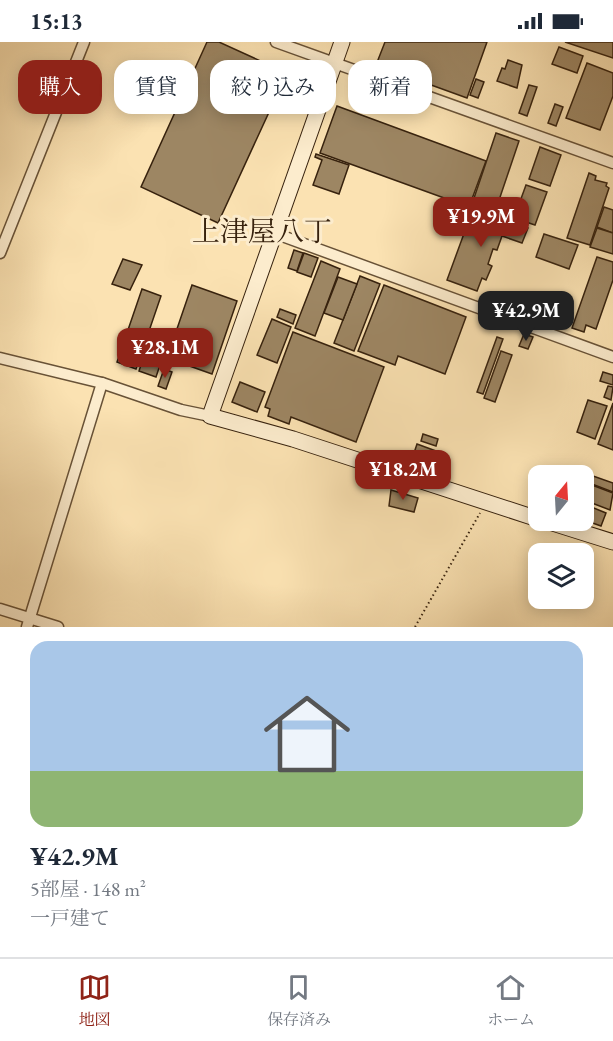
<!DOCTYPE html>
<html lang="ja">
<head>
<meta charset="utf-8">
<style>
  :root { --surface:#fff; --page:#f6f6f7; --text:#1f2937; --muted:#747a83; --line:#e0e1e3; --accent:#8f2418 }
  body { margin:0; font-family:"EB Garamond","Noto Serif JP",serif; background:var(--page); color:var(--text); height:100vh; display:flex; flex-direction:column; font-size:22px; white-space:nowrap }
  * { box-sizing:border-box; margin:0 }
  p { font-size:20px; color:var(--muted) }
  .icon { flex:none; width:33px; height:33px; fill:none; stroke:currentColor; stroke-width:2; stroke-linecap:round; stroke-linejoin:round }
  .map { position:relative; height:585px; overflow:hidden }
  .sheet { display:flex; flex-direction:column; background:var(--surface); flex:1 }
  .sheet>* { flex:none }
  .hud { position:absolute; left:18px; top:18px; width:578px; height:54px; display:flex; gap:12px }
  .needle { width:39px; rotate:18deg }
  .fabs { position:absolute; left:528px; top:423px; display:grid; gap:12px }
  .fabs a { display:grid; place-items:center; width:66px; height:66px; border-radius:12px; background:var(--surface); box-shadow:0 3px 15px #0003; font-size:30px }
  .price { position:absolute; translate:-50% -51px; padding:0 14px; border-radius:12px; background:var(--accent); color:#fff; font-size:20px; line-height:39px; filter:drop-shadow(0 2px 3px #0008) }
  .price::after { content:''; position:absolute; left:50%; top:36px; width:18px; height:14px; margin-left:-9px; background:inherit; clip-path:polygon(0 0,100% 0,50% 100%) }
  .price.current { background:#222; color:#fff }
  ul { padding:0; list-style:none }
  li { display:grid; align-content:center; gap:12px; height:318px; padding:0 30px }
  li+li { border-top:2px solid var(--line) }
  li span { display:grid; place-items:center; height:186px; border-radius:18px; color:#555 }
  li>.icon { margin-inline-start:auto }
  span .icon { width:108px; height:108px; fill:#fffc; stroke-width:1 }
  li b { font-size:26px }
  .tag { padding:0 21px; border-radius:18px; background:var(--surface); box-shadow:0 3px 15px #0003; font-size:21px; line-height:54px }
  .tag.current { background:var(--accent); color:#fff }
  .status { display:flex; justify-content:space-between; align-items:center; height:42px; padding:0 30px; background:var(--surface); direction:ltr }
  .status svg { height:16px; fill:currentColor }
  .tabs { display:flex; justify-content:space-around; align-items:center; height:84px; border-top:2px solid var(--line); background:var(--surface); font-size:16px; color:var(--muted) }
  .tabs a { display:grid; justify-items:center; gap:3px }
  .tabs .current { color:var(--accent) }
  .map>svg:first-child { display:block }
  .building { fill:#9d8663; stroke:#37220e; stroke-width:1.5 }
  .lines { fill:none; stroke-linecap:round; stroke-linejoin:round }
  .street-casing { stroke:#685237; stroke-width:13 }
  .secondary-casing { stroke:#37220e; stroke-width:17 }
  .path { stroke:#37220e; stroke-width:2; stroke-dasharray:1.5 3; stroke-linecap:butt }
  .street { stroke:#fceccd; stroke-width:10 }
  .secondary { stroke:#fceccd; stroke-width:15 }
  .labels { text-anchor:middle; stroke-width:6; stroke-linejoin:round; paint-order:stroke }
  .neighbourhood-label { font-size:28px; fill:#37220e; stroke:#fceccd }
</style>
</head>
<body>
<div class="status"><b>15:13</b><svg viewBox="0 0 49 12"><path d="M0 12V9h3v3zM5 12V6h3v6zM10 12V3h3v9zM15 12V0h3v12zM26 1h20v11H26zM47 4h2v5h-2z"/></svg></div>
<div class="map">
<svg width="613" height="585" viewBox="0 0 613 585">
  <rect width="100%" height="100%" fill="#fbe2b2"/>
  <filter id="stains"><feTurbulence type="fractalNoise" baseFrequency=".00333" numOctaves="4"/><feColorMatrix values="0 0 0 0 .2 0 0 0 0 .09 0 0 0 0 .02 0 0 0 .5 -.17"/></filter>
  <radialGradient id="worn" r=".72"><stop offset=".6" stop-color="#630" stop-opacity="0"/><stop offset="1" stop-color="#630" stop-opacity=".3"/></radialGradient>
  <g class="building">
    <polygon points="207,0 219,0 287,31 218,181 141,145"/>
    <polygon points="385,0 487,0 467,56 376,23"/>
    <polygon points="565,0 613,0 613,16"/>
    <polygon points="559,5 583,14 577,31 552,22"/>
    <polygon points="508,18 522,23 517,46 497,39 502,26 505,27"/>
    <polygon points="587,21 613,31 613,54 600,88 566,76"/>
    <polygon points="476,37 484,40 478,56 470,53"/>
    <polygon points="529,43 537,45 527,74 519,71"/>
    <polygon points="555,62 563,65 556,84 548,81"/>
    <polygon points="337,64 486,119 469,165 320,111"/>
    <polygon points="496,91 519,99 495,170 472,162"/>
    <polygon points="540,105 561,113 550,144 529,137"/>
    <polygon points="316,112 349,123 339,152 313,143 322,118 315,115"/>
    <polygon points="589,131 596,134 595,138 607,141 606,144 609,146 590,203 567,196"/>
    <polygon points="526,143 547,150 535,183 514,176"/>
    <polygon points="604,165 613,168 613,191 597,185"/>
    <polygon points="473,167 528,186 522,201 502,194 497,208 493,207 488,222 492,224 486,238 482,236 477,249 447,238"/>
    <polygon points="597,186 613,191 613,212 590,205"/>
    <polygon points="544,192 578,203 569,227 536,215"/>
    <polygon points="294,208 303,211 297,229 288,226"/>
    <polygon points="304,211 318,216 311,235 297,230"/>
    <polygon points="597,215 613,220 613,238 596,287 586,283 584,290 572,286"/>
    <polygon points="123,217 142,223 130,248 112,242"/>
    <polygon points="321,219 340,227 315,294 295,286"/>
    <polygon points="360,234 380,242 354,309 334,301"/>
    <polygon points="338,235 357,242 343,278 324,271"/>
    <polygon points="192,243 237,259 212,332 167,316"/>
    <polygon points="384,243 466,275 445,332 398,314 395,323 358,309"/>
    <polygon points="142,247 161,254 136,327 117,320"/>
    <polygon points="280,267 296,273 293,282 277,275"/>
    <polygon points="561,267 573,271 568,285 556,280"/>
    <polygon points="272,277 291,285 277,321 257,313"/>
    <polygon points="293,290 384,325 356,400 291,375 289,382 268,374 270,367 265,365"/>
    <polygon points="524,292 533,295 528,307 519,304"/>
    <polygon points="497,295 503,297 483,352 477,350"/>
    <polygon points="501,309 512,313 495,360 484,356"/>
    <polygon points="144,314 161,320 156,335 139,329"/>
    <polygon points="164,327 172,330 166,347 158,344"/>
    <polygon points="603,330 613,333 613,343 600,339"/>
    <polygon points="240,340 265,350 257,370 232,360"/>
    <polygon points="608,344 613,345 611,358 604,355"/>
    <polygon points="588,358 607,364 595,397 577,390"/>
    <polygon points="613,361 613,408 598,402"/>
    <polygon points="423,392 438,397 436,404 421,399"/>
    <polygon points="417,402 436,409 432,420 413,414"/>
    <polygon points="576,428 613,441 613,450 584,439 584,434 574,434"/>
    <polygon points="584,440 613,451 610,468 584,458"/>
    <polygon points="391,448 418,456 414,470 389,464"/>
    <polygon points="584,462 606,471 601,484 584,478"/>
    <polygon points="571,503 587,508 584,519 584,512 568,512"/>
  </g>
  <g class="lines">
    <g class="street-casing">
      <g id="street">
        <polyline points="276,0 613,121"/>
        <polyline points="274,191 613,315"/>
        <polyline points="0,211 84,0"/>
        <polyline points="0,316 102,341 181,368 210,374"/>
        <polyline points="0,567 58,585"/>
        <polyline points="27,585 102,341"/>
      </g>
    </g>
    <g class="secondary-casing">
      <g id="secondary">
        <polyline points="342,0 210,374 293,397 538,477"/>
        <polyline points="543,478 613,500"/>
      </g>
    </g>
    <polyline class="path" points="415,585 480,471"/>
    <use href="#street" class="street"/>
    <use href="#secondary" class="secondary"/>
  </g>
  <g class="labels">
    <g class="neighbourhood-label">
      <text x="262" y="199">上津屋八丁</text>
    </g>
  </g>
  <rect width="100%" height="100%" filter="url(#stains)"/>
  <rect width="100%" height="100%" fill="url(#worn)"/>
</svg>
<div class="fabs">
<a><svg class="needle" viewBox="-14 -14 28 28"><path d="M0-13l5 13h-10z" fill="#e53935"/><path d="M0 13l5-13h-10z" fill="#747a83"/></svg></a>
<a><svg class="icon" aria-label="layers" viewBox="0 0 24 24"><path d="M12 4l9 5-9 5-9-5zM3 14l9 5 9-5"/></svg></a>
</div>
<b class="price" style="left:481px;top:206px">¥19.9M</b>
<b class="price current" style="left:526px;top:300px">¥42.9M</b>
<b class="price" style="left:165px;top:337px">¥28.1M</b>
<b class="price" style="left:403px;top:459px">¥18.2M</b>
<div class="hud">
<a class="tag current">購入</a>
<a class="tag">賃貸</a>
<a class="tag">絞り込み</a>
<a class="tag">新着</a>
</div>
</div>
<section class="sheet">
<ul>
<li><span style="background:linear-gradient(#a9c7e8 70%,#8fb573 0)"><svg class="icon" aria-label="home" viewBox="0 0 24 24"><path d="M3 11l9-7 9 7M6 9v11h12V9"/></svg></span><div><b>¥42.9M</b><p>5部屋 · 148 m²</p><p>一戸建て</p></div></li>
</ul>
</section>
<nav class="tabs">
<a class="current"><svg class="icon" aria-label="map" viewBox="0 0 24 24"><path d="M3 6l6-2 6 2 6-2v14l-6 2-6-2-6 2zM9 4v14M15 6v14"/></svg>地図</a>
<a><svg class="icon" aria-label="saved" viewBox="0 0 24 24"><path d="M7 4h10v16l-5-4-5 4z"/></svg>保存済み</a>
<a><svg class="icon" aria-label="home" viewBox="0 0 24 24"><path d="M3 11l9-7 9 7M6 9v11h12V9"/></svg>ホーム</a>
</nav>
</body>
</html>
